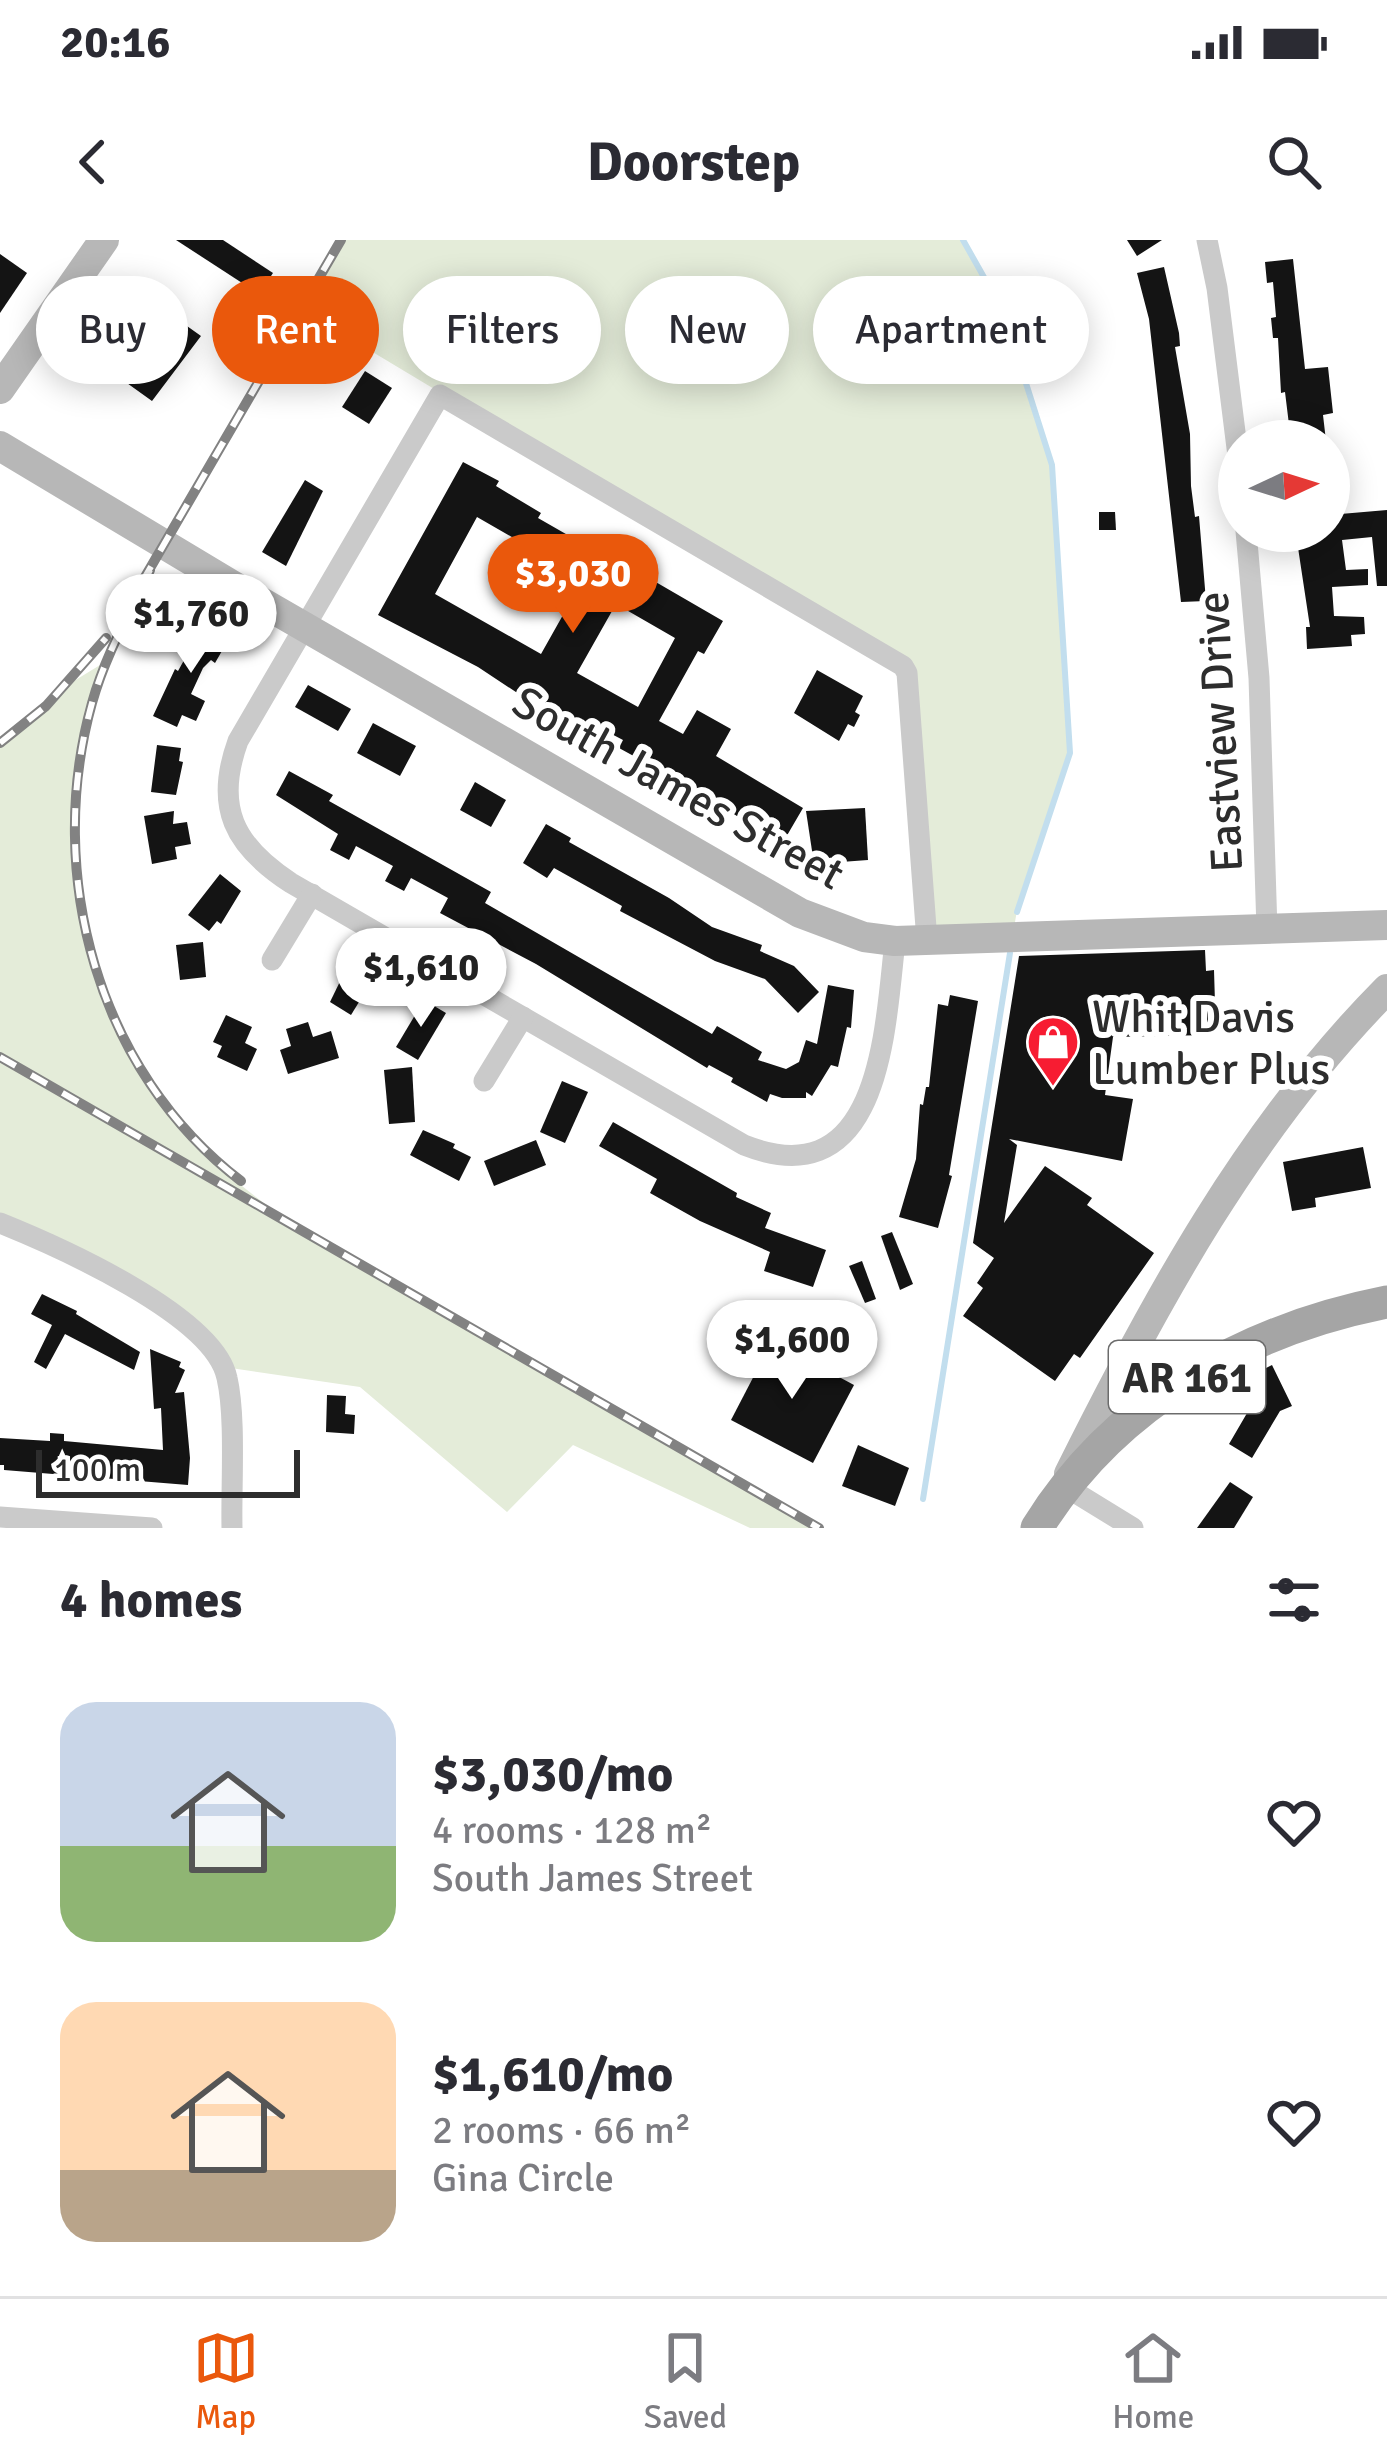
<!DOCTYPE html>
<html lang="en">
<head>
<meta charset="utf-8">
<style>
  :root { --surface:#fff; --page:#f2f2f3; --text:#2b2b33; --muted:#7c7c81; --line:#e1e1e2; --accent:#ea580c }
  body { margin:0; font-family:Signika,sans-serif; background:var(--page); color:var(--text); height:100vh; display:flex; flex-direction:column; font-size:45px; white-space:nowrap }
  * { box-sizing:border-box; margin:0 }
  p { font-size:39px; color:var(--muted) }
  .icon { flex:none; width:66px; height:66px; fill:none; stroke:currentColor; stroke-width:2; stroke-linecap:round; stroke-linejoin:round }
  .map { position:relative; height:1288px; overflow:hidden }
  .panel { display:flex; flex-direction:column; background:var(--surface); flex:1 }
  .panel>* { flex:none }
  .banner { position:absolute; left:36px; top:36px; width:1317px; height:108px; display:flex; gap:24px }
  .needle { width:78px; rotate:86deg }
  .buttons { position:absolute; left:1218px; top:180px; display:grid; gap:24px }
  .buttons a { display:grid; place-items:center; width:132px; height:132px; border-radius:50%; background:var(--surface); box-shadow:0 6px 30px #0003; font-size:60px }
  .scale { position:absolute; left:36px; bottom:30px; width:264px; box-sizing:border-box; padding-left:12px; border:6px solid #2d2d2d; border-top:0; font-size:33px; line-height:42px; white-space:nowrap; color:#2d2d2d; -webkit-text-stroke:9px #fff; paint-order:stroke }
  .price { position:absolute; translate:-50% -102px; padding:0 27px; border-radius:42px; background:#fff; color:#222; font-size:39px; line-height:78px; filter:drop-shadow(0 3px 6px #0008) }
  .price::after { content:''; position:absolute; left:50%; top:72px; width:36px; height:27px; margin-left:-18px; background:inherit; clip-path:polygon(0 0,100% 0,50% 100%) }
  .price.on { background:var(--accent); color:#fff }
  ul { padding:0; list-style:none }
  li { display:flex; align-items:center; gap:36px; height:300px; padding:0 60px }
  li span { display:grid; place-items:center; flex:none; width:336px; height:240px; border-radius:36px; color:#555 }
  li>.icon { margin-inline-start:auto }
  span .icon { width:144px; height:144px; fill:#fffc; stroke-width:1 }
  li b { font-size:51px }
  h2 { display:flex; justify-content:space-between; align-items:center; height:144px; padding:0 60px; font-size:51px }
  .pill { padding:0 42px; border-radius:54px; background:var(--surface); box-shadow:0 6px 30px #0003; font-size:42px; line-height:108px }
  .pill.on { background:var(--accent); color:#fff }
  .status { display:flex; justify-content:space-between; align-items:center; height:84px; padding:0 60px; background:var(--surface); direction:ltr }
  .status svg { height:33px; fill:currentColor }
  header { display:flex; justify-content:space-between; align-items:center; height:156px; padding:0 60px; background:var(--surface); font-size:54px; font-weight:800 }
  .dock { display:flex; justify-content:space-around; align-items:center; height:168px; border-top:3px solid var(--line); background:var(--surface); font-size:33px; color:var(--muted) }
  .dock a { display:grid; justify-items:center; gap:6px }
  .dock .on { color:var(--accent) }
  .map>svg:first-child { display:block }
  .green { fill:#e4ecd9 }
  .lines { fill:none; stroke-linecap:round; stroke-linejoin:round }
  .stream { stroke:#c2deee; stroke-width:6 }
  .building { fill:#141414; fill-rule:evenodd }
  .street { stroke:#cacaca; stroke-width:21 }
  .secondary { stroke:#b7b7b7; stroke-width:30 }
  .primary { stroke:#a5a5a5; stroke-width:33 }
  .rail-casing { stroke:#828282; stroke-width:10 }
  .rail { stroke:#fff; stroke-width:6; stroke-dasharray:18; stroke-linecap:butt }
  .labels { text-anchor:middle; stroke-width:12; stroke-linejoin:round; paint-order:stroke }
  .shield { fill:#fff; stroke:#6c6c6c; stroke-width:3 }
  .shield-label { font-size:42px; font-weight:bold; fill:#2d2d2d }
  .street-label { font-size:45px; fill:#2d2d2d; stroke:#fff }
  .poi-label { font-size:45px; fill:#2d2d2d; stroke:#fff; text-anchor:start }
</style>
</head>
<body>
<div class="status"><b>20:16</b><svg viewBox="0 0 49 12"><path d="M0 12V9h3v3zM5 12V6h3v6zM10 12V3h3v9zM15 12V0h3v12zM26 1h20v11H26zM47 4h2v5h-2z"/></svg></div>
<header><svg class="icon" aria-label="back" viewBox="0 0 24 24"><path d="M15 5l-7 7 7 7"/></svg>Doorstep<svg class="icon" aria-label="search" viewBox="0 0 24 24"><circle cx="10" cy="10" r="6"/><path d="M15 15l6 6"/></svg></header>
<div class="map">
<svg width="1387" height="1288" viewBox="0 0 1387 1288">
  <rect width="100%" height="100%" fill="#fff"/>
  <g class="green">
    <polygon points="341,0 963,0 1003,71 1052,225 1070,513 1017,670 1012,700 927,701 907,433 301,69"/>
    <path d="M105,422C63,556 63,674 127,801C149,843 170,879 204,912C281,988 391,1044 484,1097C595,1160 705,1223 815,1288H750L573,1205L507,1272L360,1147L224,1127L192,1086L0,983V500L69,444Z"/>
  </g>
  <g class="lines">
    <g class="stream">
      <polyline points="963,0 1003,71 1052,225 1070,513 1017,672"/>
      <polyline points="923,1259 1010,713"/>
    </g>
  </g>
  <g class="building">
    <polygon points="176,0 223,0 273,33 259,54"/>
    <polygon points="1127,0 1162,0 1137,16"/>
    <polygon points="0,14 27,33 0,73"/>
    <polygon points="1293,19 1305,129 1328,127 1333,173 1323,175 1326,201 1291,201 1285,152 1281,153 1278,98 1273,98 1271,78 1276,77 1273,42 1267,43 1265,22"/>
    <polygon points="1164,27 1179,93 1180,106 1175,107 1190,194 1191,246 1195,277 1199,276 1206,361 1181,362 1149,79 1137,33"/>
    <polygon points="135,49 201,96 152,161 99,123 125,86 114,79"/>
    <polygon points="365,131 392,148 369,184 342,167"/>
    <path d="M463,222L499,241L496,246L541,273L538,278L599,313L605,303L639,323L635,330L723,381L704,414L698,411L659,481L683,494L697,470L731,489L716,516L803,568L782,604L695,550L691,557L657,538L661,531L619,508L623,500L600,488L597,493L555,470L552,476L478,427L378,375ZM477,277L543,315L540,319L581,343L541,414L435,354ZM616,364L675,398L638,467L577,433Z"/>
    <polygon points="305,240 323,251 286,326 262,312"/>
    <polygon points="1387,270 1387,346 1377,346 1372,297 1342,300 1346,330 1368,329 1368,345 1332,347 1334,376 1364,377 1365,394 1351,395 1352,406 1307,409 1306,387 1310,387 1297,301 1301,301 1300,291 1329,291 1329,275"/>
    <polygon points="1099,272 1115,272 1116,290 1099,290"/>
    <polygon points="208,377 230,390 223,402 226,404 215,423 211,420 203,428 191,454 205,461 196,481 182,475 177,487 153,476 175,429 178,431"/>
    <polygon points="817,430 863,456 855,472 860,475 854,487 848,484 839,501 794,473"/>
    <polygon points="308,445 351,469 338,491 295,467"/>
    <polygon points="373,483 416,506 400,536 357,513"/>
    <polygon points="157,505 181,508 179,521 183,522 176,555 151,552"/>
    <polygon points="289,531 333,555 329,561 491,652 485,663 712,794 717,786 762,812 758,820 786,829 799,822 806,800 817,804 828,745 854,750 851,788 847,787 838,827 831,825 812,856 806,852 806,858 782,858 770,854 767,862 731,842 733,838 709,825 707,828 536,724 440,673 448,658 411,638 404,651 385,641 393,626 356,606 349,620 330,610 338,594 276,555"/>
    <polygon points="475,542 506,560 491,587 460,570"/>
    <polygon points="865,568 868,620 814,624 806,571"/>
    <polygon points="174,571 173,584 187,582 191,604 175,607 177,619 152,624 144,576"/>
    <polygon points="546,584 571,598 569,602 669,658 712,687 762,705 760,711 794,726 819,752 798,773 765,739 715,721 620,671 622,666 554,628 547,638 523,623"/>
    <polygon points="220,634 241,651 221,684 217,681 209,691 188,675"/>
    <polygon points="203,702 206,737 180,740 176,705"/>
    <polygon points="1205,710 1206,731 1214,730 1215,763 1207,764 1209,795 1113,797 1105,855 1133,859 1122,921 1009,899 1017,905 1004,983 1045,926 1092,958 1087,965 1154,1013 1080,1118 1074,1114 1055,1141 963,1076 983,1048 977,1043 994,1018 973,1003 1019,716"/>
    <polygon points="350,721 375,736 351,775 330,762"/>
    <polygon points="950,755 978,761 949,935 952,936 938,988 899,977 916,919 920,864 923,865 926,847 929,847 938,764 948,766"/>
    <polygon points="424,760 446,773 418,820 396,807"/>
    <polygon points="226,775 252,787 245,803 257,809 247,831 217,817 222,806 213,802"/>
    <polygon points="308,782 313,797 331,791 339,818 288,834 280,810 291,806 286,789"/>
    <polygon points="412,827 415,882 389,884 384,830"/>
    <polygon points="562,841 588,852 565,903 540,892"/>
    <polygon points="613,882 737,953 736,957 771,973 765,988 826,1010 813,1047 764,1031 770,1012 700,981 650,953 657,939 599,906"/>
    <polygon points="423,890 455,904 453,908 471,917 459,941 410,915"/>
    <polygon points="536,900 546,925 494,946 484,921"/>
    <polygon points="1363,907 1371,948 1315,958 1316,967 1292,971 1283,922"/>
    <polygon points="892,992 913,1044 900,1050 881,996"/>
    <polygon points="862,1021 876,1059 865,1063 849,1026"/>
    <polygon points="42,1054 77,1071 76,1074 140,1112 134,1130 65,1094 46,1129 34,1122 52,1085 31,1074"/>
    <polygon points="772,1101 854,1145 813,1223 731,1180"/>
    <polygon points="150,1109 181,1122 179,1127 185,1130 175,1153 184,1152 190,1218 188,1245 4,1230 4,1225 0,1225 0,1198 50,1201 50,1193 64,1194 64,1201 163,1210 161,1168 154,1169"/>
    <polygon points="1272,1125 1292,1166 1280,1171 1252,1218 1229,1204 1250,1168 1238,1142"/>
    <polygon points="327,1155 346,1156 345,1174 355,1175 354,1194 326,1192"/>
    <polygon points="858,1205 909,1228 895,1266 842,1246"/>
    <polygon points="1230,1242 1253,1257 1234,1288 1197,1288"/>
  </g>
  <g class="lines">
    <g class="street">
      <polyline points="1207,0 1217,48 1239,224"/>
      <polyline points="1246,291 1259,438 1267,690"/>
      <path d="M895,701C885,789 881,959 744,905L291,643C234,606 214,567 238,501L440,155L903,426L907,433L927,701"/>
      <polyline points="272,720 312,654"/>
      <polyline points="484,841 523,777"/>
      <path d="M0,983C57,1006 214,1075 227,1138C236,1177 231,1246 232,1288"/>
      <polyline points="1063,1245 1133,1288"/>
      <polyline points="0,1277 152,1288"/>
    </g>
    <g class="secondary">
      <polyline points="0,149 104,0"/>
      <polyline points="0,206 232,345 800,673 864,697 895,701 1387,685"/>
      <path d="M1069,1234C1155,1061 1250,887 1387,749"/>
    </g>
    <path class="primary" d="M1037,1288C1114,1163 1245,1090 1387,1062"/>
    <g class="rail-casing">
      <g id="rail">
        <path d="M150,330C129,374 105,416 92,463C44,635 98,832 241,941"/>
        <polyline points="142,342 341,0"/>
        <polyline points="0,503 46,466 106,398"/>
        <polyline points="0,817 819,1288"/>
      </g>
    </g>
    <use href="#rail" class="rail"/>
  </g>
  <defs>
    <g id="shop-pin" transform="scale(2.7)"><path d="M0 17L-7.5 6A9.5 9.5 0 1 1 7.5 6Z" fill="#f71c32" stroke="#fff"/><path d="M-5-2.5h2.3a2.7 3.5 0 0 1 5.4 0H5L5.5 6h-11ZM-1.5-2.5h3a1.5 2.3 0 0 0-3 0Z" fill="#fff"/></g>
  </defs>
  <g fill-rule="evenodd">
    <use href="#shop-pin" x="1053" y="802"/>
  </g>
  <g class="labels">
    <rect class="shield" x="1109" y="1101" width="156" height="72" rx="9"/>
    <g class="shield-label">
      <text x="1187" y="1152">AR 161</text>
    </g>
    <g class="street-label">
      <text transform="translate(1219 492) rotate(-93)" y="16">Eastview Drive</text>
      <text transform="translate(679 547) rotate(29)" y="16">South James Street</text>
    </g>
    <g class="poi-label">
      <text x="1092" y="792">Whit Davis<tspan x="1092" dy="52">Lumber Plus</tspan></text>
    </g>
  </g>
</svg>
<div class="buttons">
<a><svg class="needle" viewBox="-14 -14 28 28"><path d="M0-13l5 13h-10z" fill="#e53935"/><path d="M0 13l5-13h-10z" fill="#7c7c81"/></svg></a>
</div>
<div class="scale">100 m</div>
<b class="price on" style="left:573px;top:396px">$3,030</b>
<b class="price" style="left:191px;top:436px">$1,760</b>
<b class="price" style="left:421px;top:790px">$1,610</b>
<b class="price" style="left:792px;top:1162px">$1,600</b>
<div class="banner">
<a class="pill">Buy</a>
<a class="pill on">Rent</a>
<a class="pill">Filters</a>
<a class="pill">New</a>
<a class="pill">Apartment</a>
</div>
</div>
<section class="panel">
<h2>4 homes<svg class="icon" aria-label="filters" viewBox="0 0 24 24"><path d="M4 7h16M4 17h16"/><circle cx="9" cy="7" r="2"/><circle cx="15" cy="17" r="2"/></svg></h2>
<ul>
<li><span style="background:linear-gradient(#c9d6e8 60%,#8fb573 0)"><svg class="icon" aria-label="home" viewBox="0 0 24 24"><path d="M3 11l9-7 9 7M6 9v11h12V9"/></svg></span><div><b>$3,030/mo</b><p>4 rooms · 128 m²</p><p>South James Street</p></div><svg class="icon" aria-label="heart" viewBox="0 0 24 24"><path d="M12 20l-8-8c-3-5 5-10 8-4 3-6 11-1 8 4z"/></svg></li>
<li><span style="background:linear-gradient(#ffd9b3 70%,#b9a48a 0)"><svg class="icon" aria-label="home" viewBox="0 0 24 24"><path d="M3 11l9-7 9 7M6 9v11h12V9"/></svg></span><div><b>$1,610/mo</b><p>2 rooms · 66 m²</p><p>Gina Circle</p></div><svg class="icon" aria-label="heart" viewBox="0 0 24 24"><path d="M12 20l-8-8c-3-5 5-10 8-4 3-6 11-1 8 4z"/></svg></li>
</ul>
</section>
<nav class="dock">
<a class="on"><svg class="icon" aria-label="map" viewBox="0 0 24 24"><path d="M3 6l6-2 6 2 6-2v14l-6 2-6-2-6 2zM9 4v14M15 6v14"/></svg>Map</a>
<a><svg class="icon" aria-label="saved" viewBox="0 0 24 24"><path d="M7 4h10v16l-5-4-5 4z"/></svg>Saved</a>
<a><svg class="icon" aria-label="home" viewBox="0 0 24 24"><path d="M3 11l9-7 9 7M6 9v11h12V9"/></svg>Home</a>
</nav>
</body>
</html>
